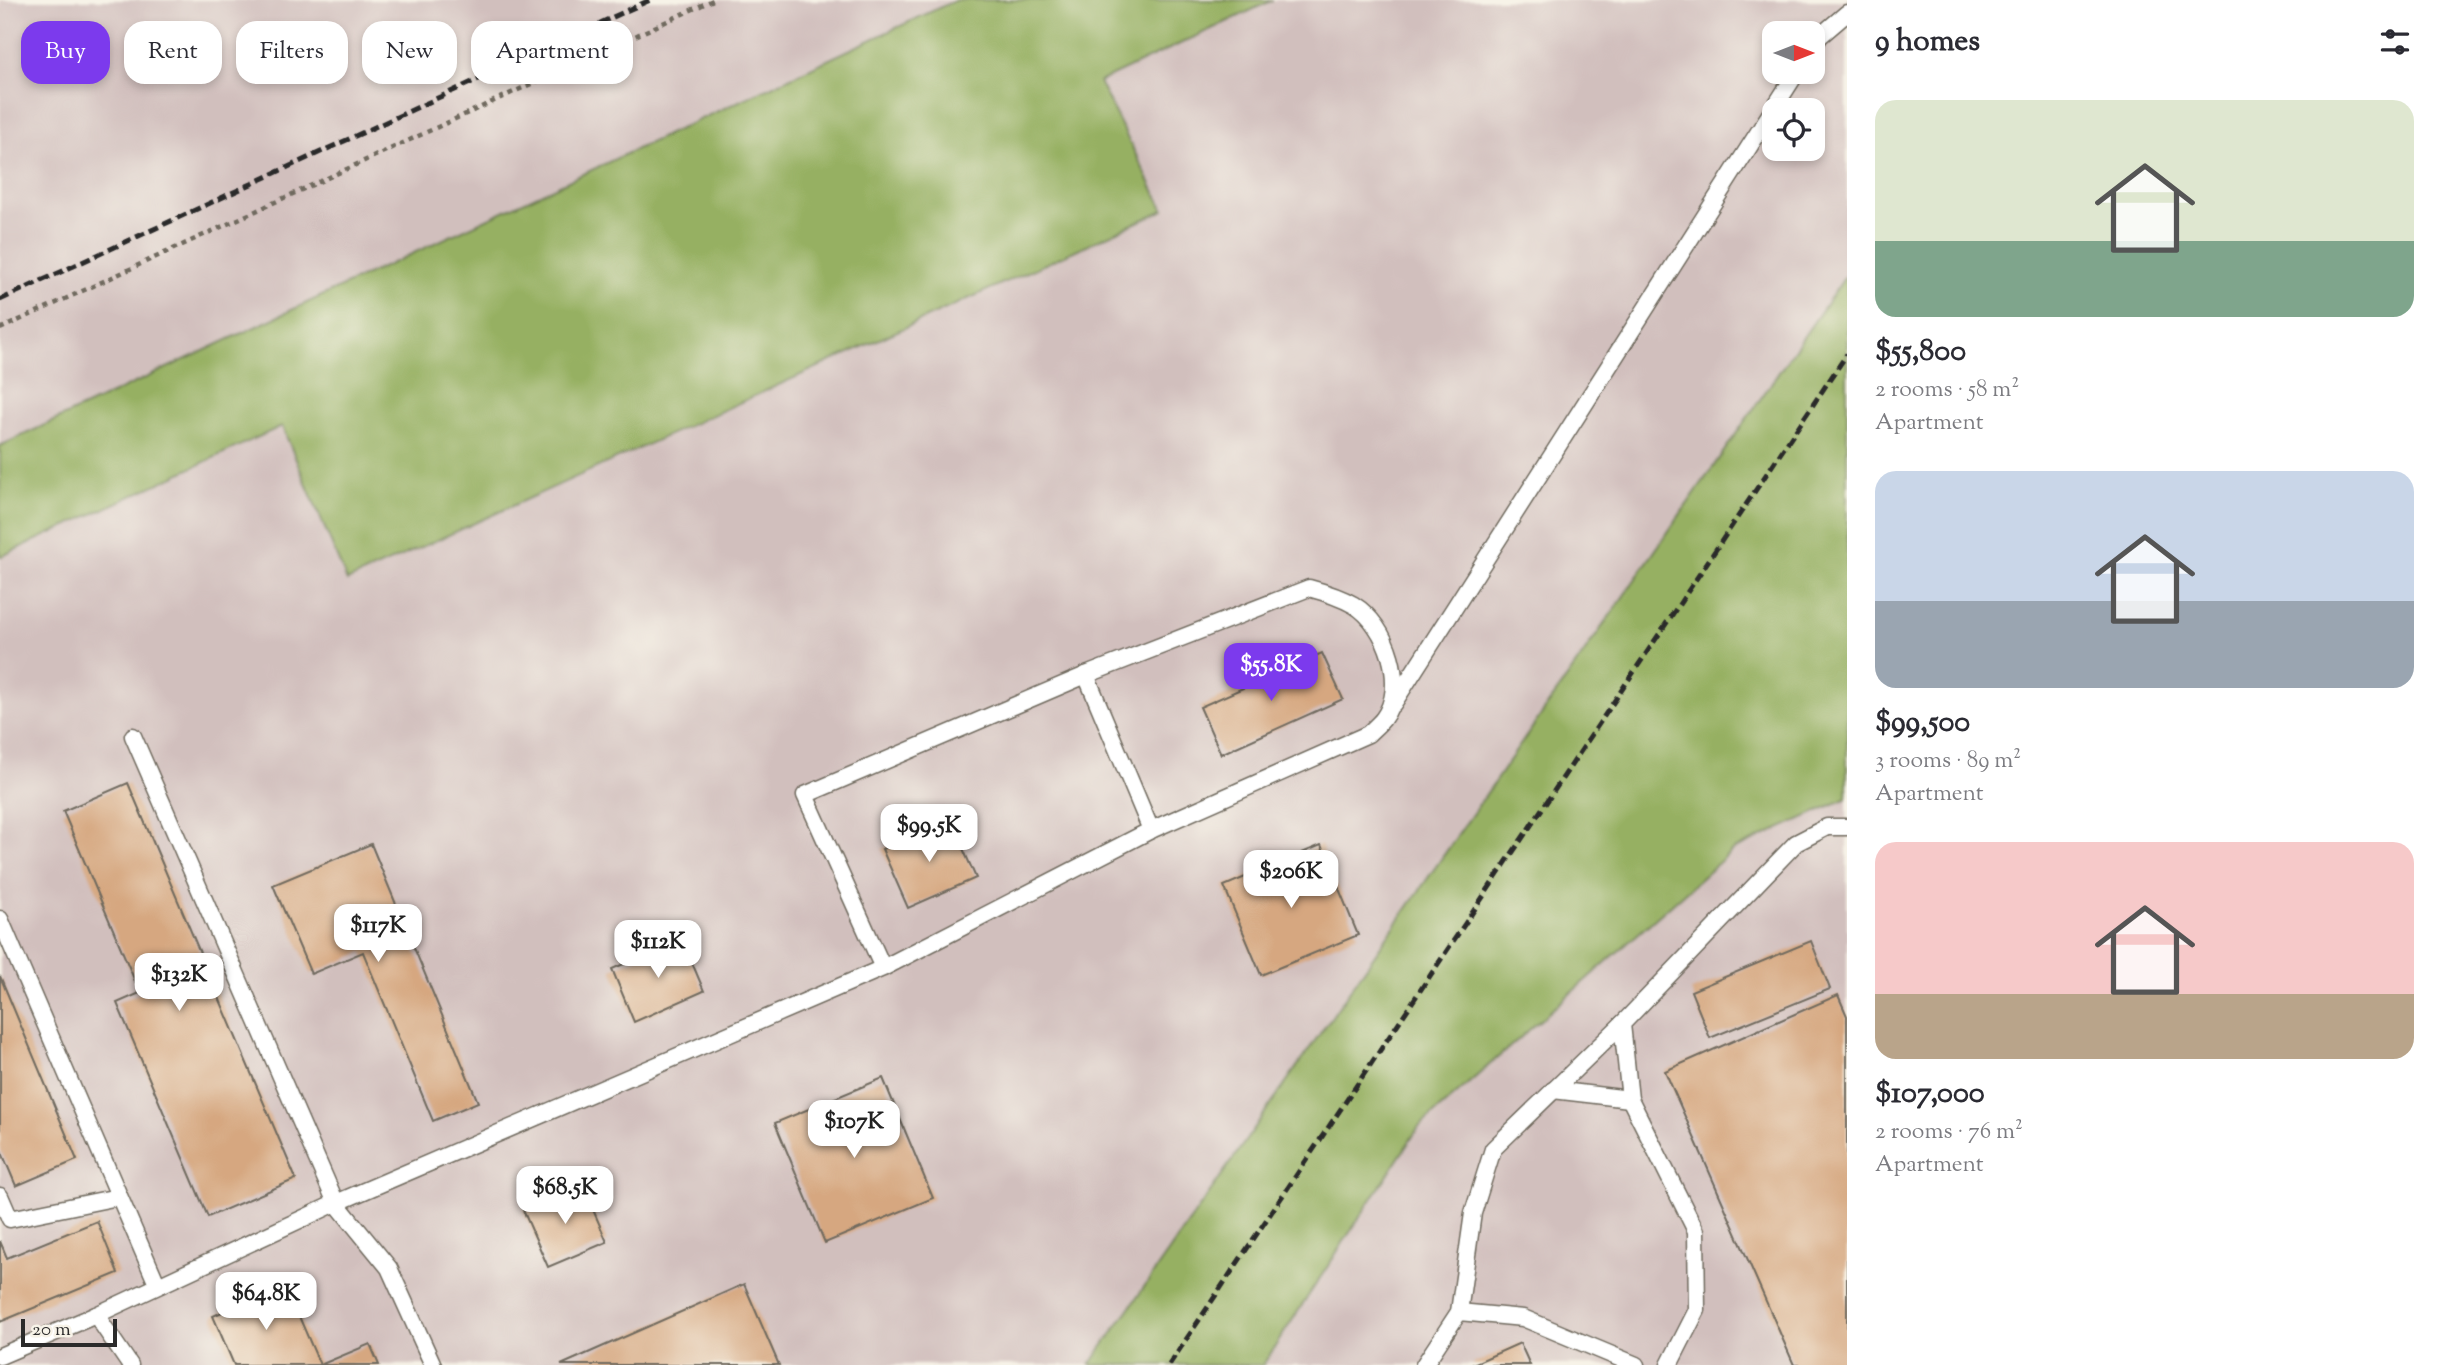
<!DOCTYPE html>
<html lang="en">
<head>
<meta charset="utf-8">
<style>
  :root { --surface:#fff; --page:#f2f2f3; --text:#2b2b33; --muted:#7c7c81; --accent:#7c3aed }
  body { margin:0; font-family:"Sorts Mill Goudy",serif; background:var(--page); color:var(--text); height:100vh; display:flex; flex-direction:column; font-size:26px; white-space:nowrap }
  * { box-sizing:border-box; margin:0 }
  p { font-size:23px; color:var(--muted) }
  .icon { flex:none; width:38px; height:38px; fill:none; stroke:currentColor; stroke-width:2; stroke-linecap:round; stroke-linejoin:round }
  .map { position:relative; flex:1; overflow:hidden }
  .side { display:flex; flex-direction:column; background:var(--surface); width:595px }
  .side>* { flex:none }
  .banner { position:absolute; left:21px; top:21px; width:665px; height:63px; display:flex; gap:14px }
  .needle { width:46px; rotate:90deg }
  .fabs { position:absolute; left:1762px; top:21px; display:grid; gap:14px }
  .fabs a { display:grid; place-items:center; width:63px; height:63px; border-radius:14px; background:var(--surface); box-shadow:0 4px 10px #0003; font-size:35px }
  .scale { position:absolute; left:21px; bottom:18px; width:96px; box-sizing:border-box; padding-left:7px; border:4px solid #2b2b2b; border-top:0; font-size:19px; line-height:24px; white-space:nowrap; color:#2b2b2b; -webkit-text-stroke:5px #f7f3e8; paint-order:stroke }
  .price { position:absolute; translate:-50% -60px; padding:0 16px; border-radius:14px; background:#fff; color:#222; font-size:23px; line-height:46px; filter:drop-shadow(0 2px 4px #0008) }
  .price::after { content:''; position:absolute; left:50%; top:42px; width:21px; height:16px; margin-left:-10px; background:inherit; clip-path:polygon(0 0,100% 0,50% 100%) }
  .price.on { background:var(--accent); color:#fff }
  ul { padding:0; list-style:none }
  li { display:grid; align-content:center; gap:14px; height:371px; padding:0 28px }
  li span { display:grid; place-items:center; height:217px; border-radius:21px; color:#555 }
  li>.icon { margin-inline-start:auto }
  span .icon { width:126px; height:126px; fill:#fffc; stroke-width:1 }
  li b { font-size:30px }
  h2 { display:flex; justify-content:space-between; align-items:center; height:84px; padding:0 28px; font-size:30px }
  .tag { padding:0 24px; border-radius:21px; background:var(--surface); box-shadow:0 4px 10px #0003; font-size:24px; line-height:63px }
  .tag.on { background:var(--accent); color:#fff }
  main { display:flex; flex:1; min-height:0 }
  .map>svg:first-child { display:block }
  .industrial { fill:#d1bfbd; fill-rule:evenodd }
  .forest { fill:#96b062; stroke:#606e46; stroke-width:2 }
  .building { fill:#d6a780 }
  .lines { fill:none; stroke-linecap:round; stroke-linejoin:round }
  .service-casing { stroke:#706a5e; stroke-width:19 }
  .path { stroke:#706a5e; stroke-width:4.5; stroke-dasharray:5 5; stroke-linecap:butt }
  .service { stroke:#fff; stroke-width:16 }
  .rail { stroke:#2b2b2b; stroke-width:5; stroke-dasharray:10 5; stroke-linecap:butt }
</style>
</head>
<body>
<main>
<div class="map">
<svg width="1847" height="1365" viewBox="0 0 1847 1365">
  <rect width="100%" height="100%" fill="#f7f3e8"/>
  <filter id="ink" filterUnits="userSpaceOnUse"><feTurbulence type="fractalNoise" baseFrequency=".0143" numOctaves="2"/><feDisplacementMap in="SourceGraphic" scale="14" xChannelSelector="R" yChannelSelector="G"/><feConvolveMatrix kernelMatrix="1 2 1 2 8 2 1 2 1" color-interpolation-filters="sRGB"/></filter>
  <filter id="wash" filterUnits="userSpaceOnUse"><feTurbulence type="fractalNoise" baseFrequency=".00686" numOctaves="4" result="noise"/><feDisplacementMap in="SourceGraphic" scale="28" xChannelSelector="R" yChannelSelector="G"/><feGaussianBlur stdDeviation="1.57" result="paint"/><feColorMatrix in="noise" values="0 0 0 0 0 0 0 0 0 0 0 0 0 0 0 0 0 1.4 0 .05"/><feComposite in="paint" operator="in"/></filter>
  <g filter="url(#wash)">
    <rect width="100%" height="100%" fill="#efdebe"/>
    <g class="industrial">
      <polygon points="0,0 956,0 0,446"/>
      <path d="M1273,0H1847V274L1090,1365H0V557L282,426L348,581L1163,210L1099,82ZM1774,33H1813V72H1774ZM1774,110H1813V149H1774Z"/>
      <polygon points="1847,798 1847,1365 1263,1365 1419,1127 1733,850"/>
    </g>
    <g class="forest">
      <polygon points="956,0 1273,0 1099,82 1164,210 347,581 282,426 0,557 0,446"/>
      <polygon points="1847,274 1847,798 1733,850 1419,1127 1263,1365 1090,1365"/>
    </g>
    <g id="blocks">
      <g class="building">
        <polygon points="1322,653 1343,699 1221,754 1200,707"/>
        <polygon points="128,783 296,1179 208,1217 117,1003 140,993 63,811"/>
        <polygon points="950,819 976,878 908,908 882,849"/>
        <polygon points="371,844 478,1102 433,1121 363,952 311,974 273,885"/>
        <polygon points="1321,845 1358,935 1261,975 1224,886"/>
        <polygon points="682,939 704,991 634,1022 612,969"/>
        <polygon points="1811,941 1830,989 1710,1038 1691,991"/>
        <polygon points="0,976 77,1160 16,1186 0,1148"/>
        <polygon points="1838,995 1847,1016 1847,1365 1794,1365 1665,1071"/>
        <polygon points="883,1078 933,1198 825,1243 775,1123"/>
        <polygon points="582,1184 607,1242 548,1267 523,1210"/>
        <polygon points="97,1221 118,1273 0,1322 0,1241 7,1258"/>
        <polygon points="285,1284 320,1365 234,1365 213,1316"/>
        <polygon points="744,1284 779,1365 561,1365"/>
        <polygon points="1520,1343 1530,1365 1471,1365"/>
        <polygon points="370,1344 379,1365 320,1365"/>
      </g>
    </g>
  </g>
  <g filter="url(#ink)">
    <use href="#blocks" fill-opacity="0" stroke="#706a5e" stroke-width="2"/>
    <g class="lines">
      <g class="service-casing">
        <g id="service">
          <polyline points="1813,46 1820,36 1847,13"/>
          <polyline points="1086,675 1151,830"/>
          <polyline points="1393,704 1797,72"/>
          <path d="M133,736L336,1203L883,968L1151,830L1368,734C1373,729 1379,724 1383,719C1408,686 1387,625 1354,605C1340,597 1324,592 1309,588L1086,675L805,795L883,968"/>
          <polyline points="0,919 157,1284"/>
          <polyline points="1553,1090 1630,1099"/>
          <polyline points="0,1196 10,1219 118,1197"/>
          <polyline points="1459,1312 1523,1318 1636,1365"/>
          <polyline points="96,1315 130,1365"/>
          <polyline points="0,1356 96,1315 336,1203 389,1268 433,1365"/>
          <polyline points="1424,1365 1459,1312 1473,1213 1493,1149 1622,1024"/>
          <polyline points="1669,1365 1697,1310 1696,1231 1630,1099 1622,1024 1796,843 1827,827 1847,827"/>
        </g>
      </g>
      <polyline class="path" points="0,329 713,0"/>
      <use href="#service" class="service"/>
      <g class="rail">
        <polyline points="0,300 650,0"/>
        <polyline points="1169,1365 1847,354"/>
      </g>
    </g>
  </g>
</svg>
<div class="fabs">
<a><svg class="needle" viewBox="-14 -14 28 28"><path d="M0-13l5 13h-10z" fill="#e53935"/><path d="M0 13l5-13h-10z" fill="#7c7c81"/></svg></a>
<a><svg class="icon" aria-label="locate" viewBox="0 0 24 24"><circle cx="12" cy="12" r="6"/><path d="M12 2v4M12 18v4M2 12h4M18 12h4"/></svg></a>
</div>
<div class="scale">20 m</div>
<b class="price on" style="left:1271px;top:703px">$55.8K</b>
<b class="price" style="left:929px;top:864px">$99.5K</b>
<b class="price" style="left:1291px;top:910px">$206K</b>
<b class="price" style="left:378px;top:964px">$117K</b>
<b class="price" style="left:658px;top:980px">$112K</b>
<b class="price" style="left:179px;top:1013px">$132K</b>
<b class="price" style="left:854px;top:1160px">$107K</b>
<b class="price" style="left:565px;top:1226px">$68.5K</b>
<b class="price" style="left:266px;top:1332px">$64.8K</b>
<div class="banner">
<a class="tag on">Buy</a>
<a class="tag">Rent</a>
<a class="tag">Filters</a>
<a class="tag">New</a>
<a class="tag">Apartment</a>
</div>
</div>
<section class="side">
<h2>9 homes<svg class="icon" aria-label="filters" viewBox="0 0 24 24"><path d="M4 7h16M4 17h16"/><circle cx="9" cy="7" r="2"/><circle cx="15" cy="17" r="2"/></svg></h2>
<ul>
<li><span style="background:linear-gradient(#dfe7d0 65%,#7fa58c 0)"><svg class="icon" aria-label="home" viewBox="0 0 24 24"><path d="M3 11l9-7 9 7M6 9v11h12V9"/></svg></span><div><b>$55,800</b><p>2 rooms · 58 m²</p><p>Apartment</p></div></li>
<li><span style="background:linear-gradient(#c9d6e8 60%,#9aa5b1 0)"><svg class="icon" aria-label="home" viewBox="0 0 24 24"><path d="M3 11l9-7 9 7M6 9v11h12V9"/></svg></span><div><b>$99,500</b><p>3 rooms · 89 m²</p><p>Apartment</p></div></li>
<li><span style="background:linear-gradient(#f6c9c9 70%,#b9a48a 0)"><svg class="icon" aria-label="home" viewBox="0 0 24 24"><path d="M3 11l9-7 9 7M6 9v11h12V9"/></svg></span><div><b>$107,000</b><p>2 rooms · 76 m²</p><p>Apartment</p></div></li>
</ul>
</section>
</main>
</body>
</html>
